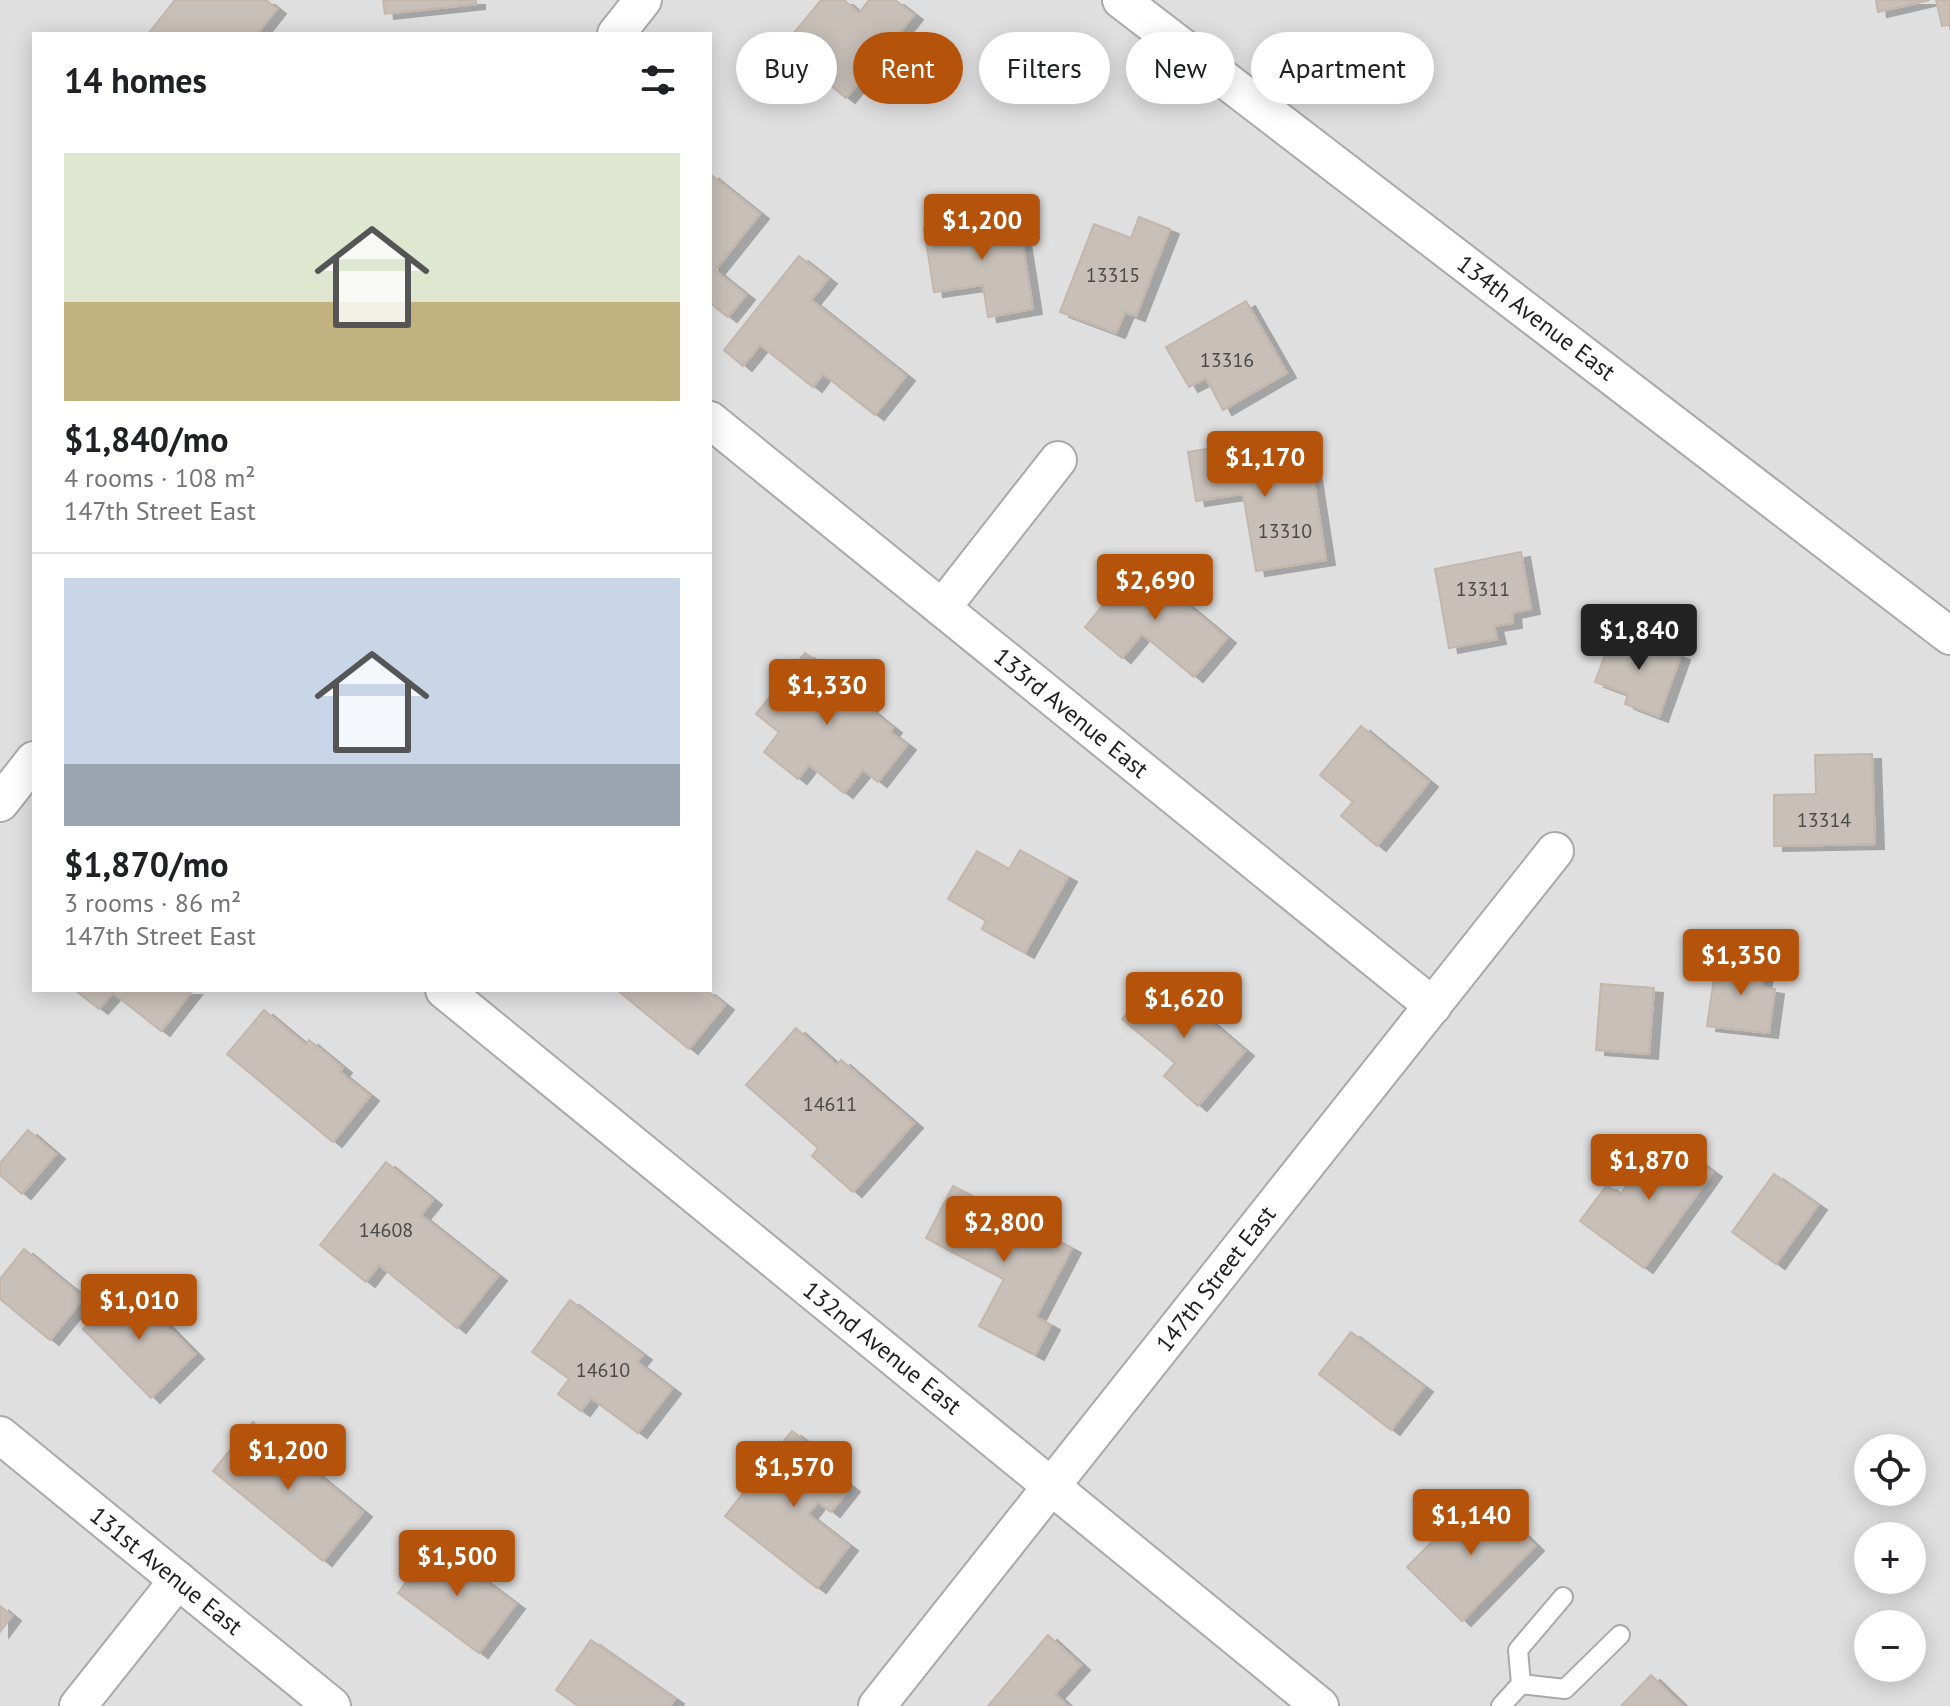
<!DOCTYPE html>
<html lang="en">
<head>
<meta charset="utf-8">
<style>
  :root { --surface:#fff; --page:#f6f6f6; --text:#202124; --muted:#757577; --line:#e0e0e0; --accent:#b45309 }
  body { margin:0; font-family:"PT Sans",sans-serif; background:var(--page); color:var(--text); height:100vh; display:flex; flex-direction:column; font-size:30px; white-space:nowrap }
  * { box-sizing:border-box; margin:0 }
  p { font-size:26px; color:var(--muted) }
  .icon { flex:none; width:44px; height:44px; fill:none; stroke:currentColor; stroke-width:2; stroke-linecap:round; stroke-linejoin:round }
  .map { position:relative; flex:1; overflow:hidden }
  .panel { position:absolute; left:32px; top:32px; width:680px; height:960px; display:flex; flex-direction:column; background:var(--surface); border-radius:0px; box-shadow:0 4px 20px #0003 }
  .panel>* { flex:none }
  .guide { position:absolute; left:736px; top:32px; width:760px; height:72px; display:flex; gap:16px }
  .fabs { position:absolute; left:1854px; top:1434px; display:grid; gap:16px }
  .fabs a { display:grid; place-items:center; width:72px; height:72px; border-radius:50%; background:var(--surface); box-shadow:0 4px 20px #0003; font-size:40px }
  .price { position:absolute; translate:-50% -68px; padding:0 18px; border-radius:8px; background:var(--accent); color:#fff; font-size:26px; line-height:52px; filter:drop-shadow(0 2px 4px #0008) }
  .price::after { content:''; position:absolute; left:50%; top:48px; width:24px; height:18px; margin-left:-12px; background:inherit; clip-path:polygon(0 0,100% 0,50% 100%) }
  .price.active { background:#222; color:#fff }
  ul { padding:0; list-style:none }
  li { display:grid; align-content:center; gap:16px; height:424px; padding:0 32px }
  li+li { border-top:2px solid var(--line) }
  li span { display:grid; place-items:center; height:248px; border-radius:0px; color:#555 }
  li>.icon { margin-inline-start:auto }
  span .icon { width:144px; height:144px; fill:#fffc; stroke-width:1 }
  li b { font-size:34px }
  h2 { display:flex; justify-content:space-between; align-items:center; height:96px; padding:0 32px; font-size:34px }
  .pill { padding:0 28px; border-radius:36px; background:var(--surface); box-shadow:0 4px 20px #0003; font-size:28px; line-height:72px }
  .pill.active { background:var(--accent); color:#fff }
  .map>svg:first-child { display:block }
  .residential { fill:#e0dfdf; fill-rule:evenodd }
  .building { fill:#c7bfb8; stroke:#c4b6ab; stroke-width:2; filter:url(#shadow) }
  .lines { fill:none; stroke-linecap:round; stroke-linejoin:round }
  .service-casing { stroke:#a9a9a9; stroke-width:22 }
  .minor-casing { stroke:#a9a9a9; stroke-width:40 }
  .service { stroke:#fff; stroke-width:18 }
  .minor { stroke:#fff; stroke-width:36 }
  .labels { text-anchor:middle; stroke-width:6; stroke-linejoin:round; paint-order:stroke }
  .number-label { font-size:20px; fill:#4b4948 }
  .street-label { font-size:24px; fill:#222; stroke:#fff }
</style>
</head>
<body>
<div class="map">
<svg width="1950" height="1706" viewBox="0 0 1950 1706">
  <defs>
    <filter id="shadow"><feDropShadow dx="9" dy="5" stdDeviation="0" flood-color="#0004"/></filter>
  </defs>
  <rect width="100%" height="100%" fill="#f2efe9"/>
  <path class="residential" d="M0,0H1950V1706H0ZM34,34H710V990H34ZM1868,1448H1912V1492H1868ZM1868,1536H1912V1580H1868ZM1868,1624H1912V1668H1868Z"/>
  <g class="building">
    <polygon points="175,0 266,0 277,9 257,34 148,34"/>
    <polygon points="383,0 476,0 476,4 385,14"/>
    <polygon points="821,0 844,0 859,13 869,0 895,0 914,15 846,98 783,46"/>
    <polygon points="1876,0 1930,0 1878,12"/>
    <polygon points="1936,0 1950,0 1950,25 1942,26"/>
    <polygon points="710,174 760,214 715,270 746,295 728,317 710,303"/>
    <polygon points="1018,214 1033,309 988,317 983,285 934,292 924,228"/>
    <polygon points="1139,217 1170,229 1136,316 1125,312 1116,333 1060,312 1094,224 1131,238"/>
    <polygon points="799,256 828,279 811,300 906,376 875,415 823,374 813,387 760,345 743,366 724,350"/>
    <polygon points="1246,301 1287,373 1223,410 1206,378 1189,387 1166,347"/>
    <polygon points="1288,435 1295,478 1313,475 1326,560 1256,571 1243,494 1196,501 1188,452"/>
    <polygon points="1521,552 1531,609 1512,613 1513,623 1494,626 1497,639 1449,648 1435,569"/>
    <polygon points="1137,563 1227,638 1194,677 1142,634 1122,658 1085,627"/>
    <polygon points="1614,630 1681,655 1659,717 1625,704 1628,694 1595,682"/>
    <polygon points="805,653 825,667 829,661 849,677 844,684 870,705 868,708 893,728 890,732 907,745 878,782 863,770 844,793 809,765 798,779 764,752 779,732 756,714"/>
    <polygon points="1361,726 1429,782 1377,846 1341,816 1353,802 1320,775"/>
    <polygon points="1872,754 1875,844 1774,846 1774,795 1816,794 1815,755"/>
    <polygon points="1020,850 1068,877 1025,953 982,929 986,921 948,899 977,851 1009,869"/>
    <polygon points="1717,958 1765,964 1762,987 1775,989 1769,1033 1707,1026"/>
    <polygon points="1157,977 1245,1051 1198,1106 1164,1076 1175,1063 1122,1019"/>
    <polygon points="1601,984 1654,988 1649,1054 1596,1050"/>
    <polygon points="193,990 161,1031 113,993 99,1009 76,991"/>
    <polygon points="617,990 706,990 725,1005 689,1049"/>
    <polygon points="264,1010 306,1045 309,1040 343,1068 340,1072 370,1096 333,1142 227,1054"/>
    <polygon points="796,1028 837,1065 841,1060 914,1123 853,1192 812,1156 818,1148 746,1085"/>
    <polygon points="28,1130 56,1154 22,1194 0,1175 0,1163"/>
    <polygon points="1663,1135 1713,1172 1644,1268 1580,1221 1607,1185 1620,1195"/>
    <polygon points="386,1162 433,1200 421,1215 498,1276 457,1328 379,1265 366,1282 320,1245"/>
    <polygon points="1774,1174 1818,1205 1776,1264 1732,1232"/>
    <polygon points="953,1186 1072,1248 1036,1317 1051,1325 1035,1355 979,1326 1004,1279 926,1238"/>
    <polygon points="24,1249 84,1298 50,1340 0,1299 0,1279"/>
    <polygon points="127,1285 195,1354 151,1398 83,1329"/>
    <polygon points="570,1300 643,1355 637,1362 672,1389 638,1433 591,1398 581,1411 558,1394 569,1379 532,1352"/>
    <polygon points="1351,1332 1424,1387 1391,1430 1319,1374"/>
    <polygon points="253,1422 363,1512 323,1561 213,1471"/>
    <polygon points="792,1431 829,1459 824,1466 851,1487 831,1512 818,1502 808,1514 849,1546 817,1588 725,1516"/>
    <polygon points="1480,1493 1535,1546 1462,1621 1407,1567"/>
    <polygon points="435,1543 516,1604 479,1653 398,1593"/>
    <polygon points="0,1606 12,1616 0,1632"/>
    <polygon points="1048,1635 1081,1665 1055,1694 1068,1706 988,1706"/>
    <polygon points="591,1640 675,1699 670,1706 578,1706 556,1690"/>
    <polygon points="1651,1675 1683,1706 1621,1706"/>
  </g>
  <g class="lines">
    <g class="service-casing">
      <g id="service">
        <polyline points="1521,1684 1565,1689 1620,1635"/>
        <polyline points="1501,1706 1521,1684 1518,1650 1563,1597"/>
      </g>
    </g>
    <g class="minor-casing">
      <g id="minor">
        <polyline points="1121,0 1950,636"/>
        <polyline points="616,34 643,0"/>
        <polyline points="710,420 1433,1006"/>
        <polyline points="942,608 1058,460"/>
        <polyline points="0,803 34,760"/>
        <polyline points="444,990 1320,1706"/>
        <polyline points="0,1435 332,1706"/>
        <polyline points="78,1706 178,1580"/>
        <polyline points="877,1706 1555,851"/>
      </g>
    </g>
    <use href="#service" class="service"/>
    <use href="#minor" class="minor"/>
  </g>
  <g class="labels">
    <g class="number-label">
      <text x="1113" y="282">13315</text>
      <text x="1227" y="367">13316</text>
      <text x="1285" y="538">13310</text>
      <text x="1483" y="596">13311</text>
      <text x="1824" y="827">13314</text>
      <text x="830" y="1111">14611</text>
      <text x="386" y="1237">14608</text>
      <text x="603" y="1377">14610</text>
    </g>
    <g class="street-label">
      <text transform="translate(1536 318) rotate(37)" y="8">134th Avenue East</text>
      <text transform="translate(1071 713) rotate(39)" y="8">133rd Avenue East</text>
      <text transform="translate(1216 1279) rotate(-52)" y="8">147th Street East</text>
      <text transform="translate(882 1348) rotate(39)" y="8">132nd Avenue East</text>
      <text transform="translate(166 1571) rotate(39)" y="8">131st Avenue East</text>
    </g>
  </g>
</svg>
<div class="fabs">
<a><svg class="icon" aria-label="locate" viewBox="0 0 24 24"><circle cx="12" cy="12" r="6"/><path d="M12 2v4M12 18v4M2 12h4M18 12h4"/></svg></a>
<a>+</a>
<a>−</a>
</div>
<b class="price" style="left:982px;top:262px">$1,200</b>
<b class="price" style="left:1265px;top:499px">$1,170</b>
<b class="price" style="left:1155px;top:622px">$2,690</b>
<b class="price active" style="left:1639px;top:672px">$1,840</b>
<b class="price" style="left:827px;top:727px">$1,330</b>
<b class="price" style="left:1741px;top:997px">$1,350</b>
<b class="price" style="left:1184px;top:1040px">$1,620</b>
<b class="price" style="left:1649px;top:1202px">$1,870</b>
<b class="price" style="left:1004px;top:1264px">$2,800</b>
<b class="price" style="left:139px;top:1342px">$1,010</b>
<b class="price" style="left:288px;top:1492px">$1,200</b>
<b class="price" style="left:794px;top:1509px">$1,570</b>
<b class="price" style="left:1471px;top:1557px">$1,140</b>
<b class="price" style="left:457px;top:1598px">$1,500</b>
<div class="guide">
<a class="pill">Buy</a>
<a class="pill active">Rent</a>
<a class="pill">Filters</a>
<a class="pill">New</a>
<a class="pill">Apartment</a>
</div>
<section class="panel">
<h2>14 homes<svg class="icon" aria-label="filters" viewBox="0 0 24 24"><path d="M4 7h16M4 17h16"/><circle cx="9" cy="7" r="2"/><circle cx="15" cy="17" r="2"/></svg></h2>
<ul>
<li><span style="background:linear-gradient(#dfe7d0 60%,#c2b280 0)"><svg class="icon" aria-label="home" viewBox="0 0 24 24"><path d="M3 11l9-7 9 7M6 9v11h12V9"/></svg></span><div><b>$1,840/mo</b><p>4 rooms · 108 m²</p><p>147th Street East</p></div></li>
<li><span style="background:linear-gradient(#c9d6e8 75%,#9aa5b1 0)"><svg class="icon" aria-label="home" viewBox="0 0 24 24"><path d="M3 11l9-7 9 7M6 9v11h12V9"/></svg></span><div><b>$1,870/mo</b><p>3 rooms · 86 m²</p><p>147th Street East</p></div></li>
</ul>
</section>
</div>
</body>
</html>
